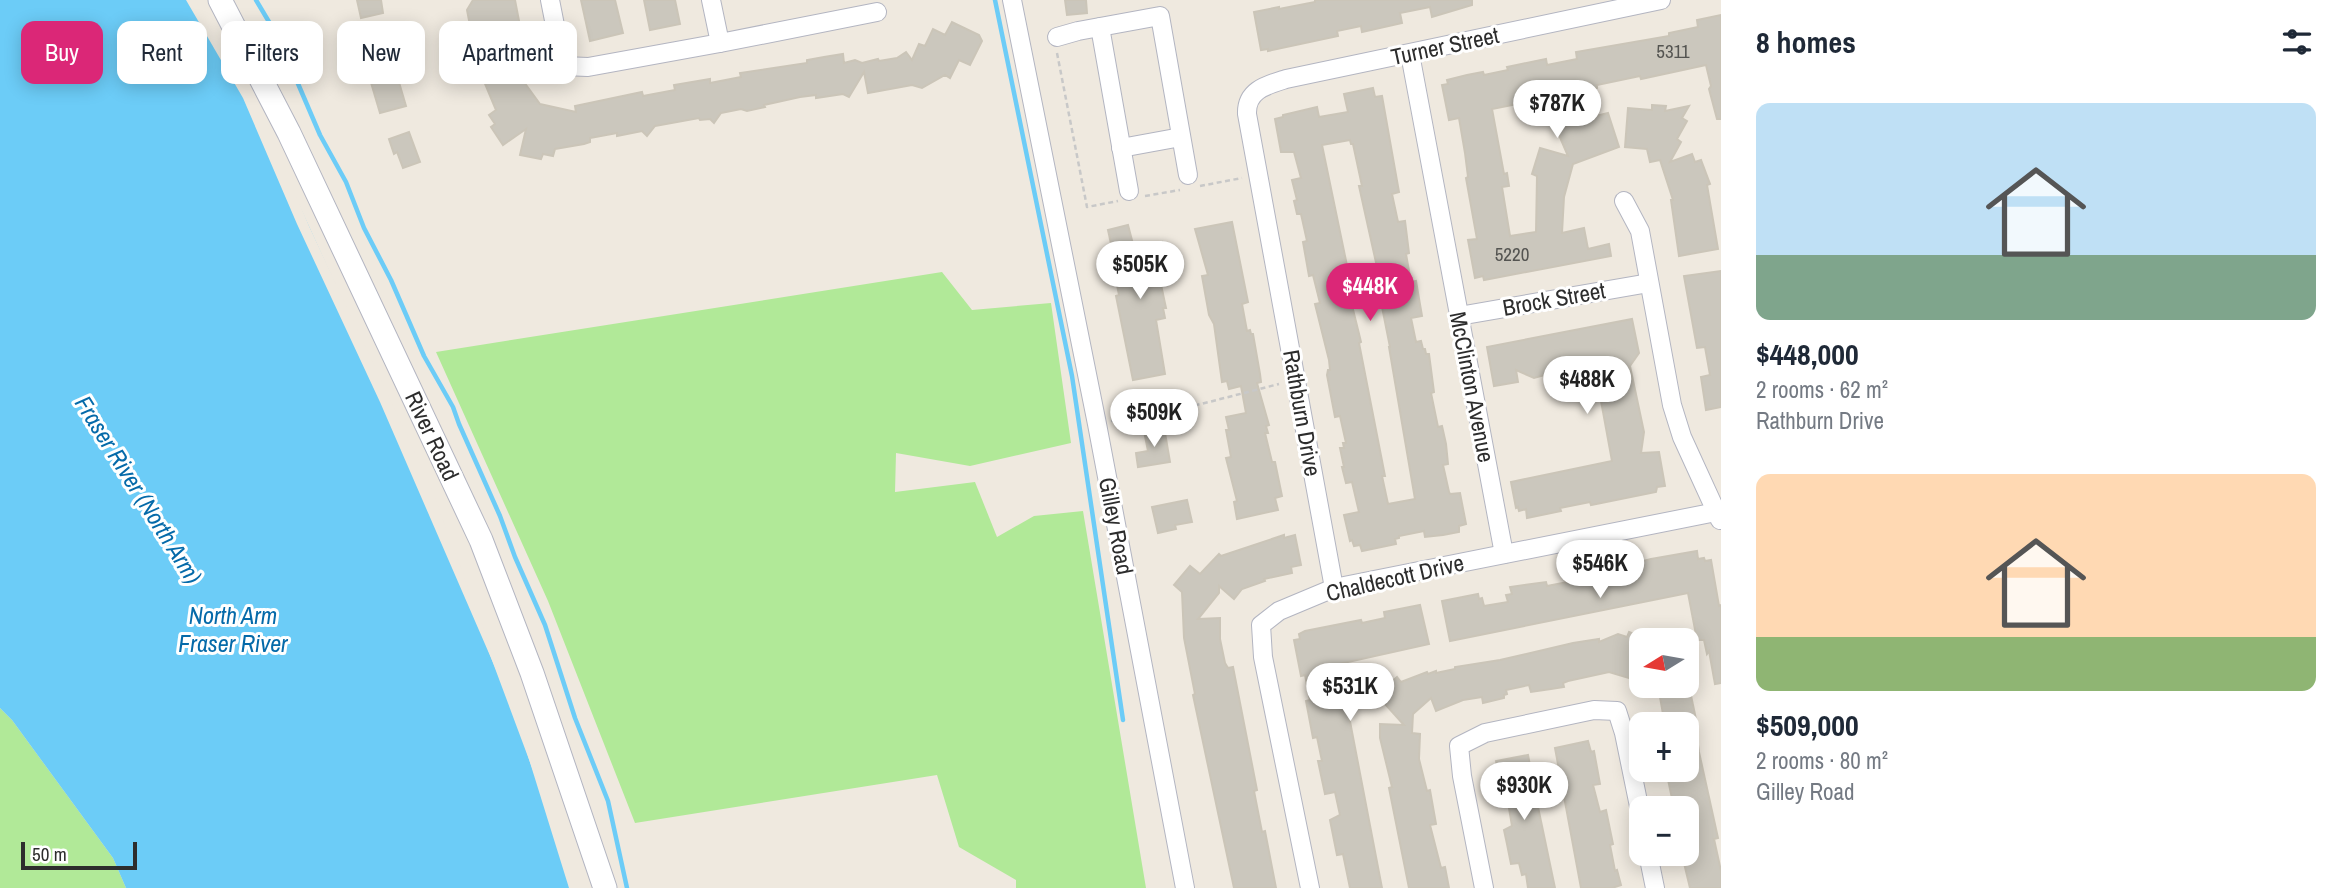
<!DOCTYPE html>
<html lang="en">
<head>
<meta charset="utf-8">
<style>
  :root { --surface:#fff; --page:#f6f6f7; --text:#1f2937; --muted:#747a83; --accent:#db2777 }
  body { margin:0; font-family:"Archivo Narrow",sans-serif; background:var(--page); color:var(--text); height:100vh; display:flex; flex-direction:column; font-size:26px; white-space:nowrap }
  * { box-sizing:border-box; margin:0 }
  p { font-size:23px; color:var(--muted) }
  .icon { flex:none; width:38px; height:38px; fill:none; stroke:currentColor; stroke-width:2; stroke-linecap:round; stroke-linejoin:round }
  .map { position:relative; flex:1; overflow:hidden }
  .sheet { display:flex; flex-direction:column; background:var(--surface); width:630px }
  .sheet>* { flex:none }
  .banner { position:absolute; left:21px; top:21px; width:665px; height:63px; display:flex; gap:14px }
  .needle { width:46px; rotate:259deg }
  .controls { position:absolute; left:1629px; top:628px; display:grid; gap:14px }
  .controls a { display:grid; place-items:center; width:70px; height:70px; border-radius:14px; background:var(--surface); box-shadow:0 4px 18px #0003; font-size:35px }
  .scale { position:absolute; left:21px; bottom:18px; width:116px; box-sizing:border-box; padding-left:7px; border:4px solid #2d2d2d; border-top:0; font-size:19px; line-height:24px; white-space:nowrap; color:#2d2d2d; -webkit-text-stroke:5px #fff; paint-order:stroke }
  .price { position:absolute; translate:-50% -60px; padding:0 16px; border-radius:24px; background:#fff; color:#222; font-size:23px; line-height:46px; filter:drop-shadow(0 2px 4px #0008) }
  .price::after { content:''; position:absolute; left:50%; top:42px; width:21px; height:16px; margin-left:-10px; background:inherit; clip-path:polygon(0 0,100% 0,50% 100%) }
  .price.on { background:var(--accent); color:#fff }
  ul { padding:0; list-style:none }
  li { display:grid; align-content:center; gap:14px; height:371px; padding:0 35px }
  li span { display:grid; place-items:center; height:217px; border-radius:14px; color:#555 }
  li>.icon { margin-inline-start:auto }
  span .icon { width:126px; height:126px; fill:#fffc; stroke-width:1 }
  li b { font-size:30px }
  h2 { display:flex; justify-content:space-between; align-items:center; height:84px; padding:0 35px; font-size:30px }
  .tag { padding:0 24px; border-radius:14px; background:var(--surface); box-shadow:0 4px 18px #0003; font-size:24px; line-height:63px }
  .tag.on { background:var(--accent); color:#fff }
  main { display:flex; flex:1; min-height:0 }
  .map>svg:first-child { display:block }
  .green { fill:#b1e998 }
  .water { fill:#6cccf7 }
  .pier { fill:#efe9df }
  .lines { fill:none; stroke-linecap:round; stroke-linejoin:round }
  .stream { stroke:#6cccf7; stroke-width:4.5 }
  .building { fill:#cbc7bd; stroke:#cbc5b8; stroke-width:2; fill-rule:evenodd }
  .minor-casing { stroke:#b3b5c1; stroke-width:20 }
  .tertiary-casing { stroke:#b3b5c1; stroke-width:25 }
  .path { stroke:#c8c8c8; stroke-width:2.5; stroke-dasharray:5 3.5; stroke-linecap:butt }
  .minor { stroke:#fff; stroke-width:18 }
  .tertiary { stroke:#fff; stroke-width:23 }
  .labels { text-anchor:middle; stroke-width:6; stroke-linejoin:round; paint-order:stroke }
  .number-label { font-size:19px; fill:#545451 }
  .street-label { font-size:23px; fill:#2d2d2d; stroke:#fff }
  .water-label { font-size:24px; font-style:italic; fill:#056aa9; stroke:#fff }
</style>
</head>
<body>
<main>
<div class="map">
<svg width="1721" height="888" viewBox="0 0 1721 888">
  <rect width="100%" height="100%" fill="#efe9df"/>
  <g class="green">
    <polygon points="942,272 972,310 1051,303 1071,443 970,466 896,453 895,492 975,482 997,537 1034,516 1083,511 1146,888 1016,888 1016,880 959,847 937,775 635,823 548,601 436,352"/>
    <polygon points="0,708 12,720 113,858 126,888 0,888"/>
  </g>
  <polygon class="water" points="0,0 191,0 258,114 427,486 537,781 573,888 126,888 113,858 12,720 0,708"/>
  <polygon class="pier" points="186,0 195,0 261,112 309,226 430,485 540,780 576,888 569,888 514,711 380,402 297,224 243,98"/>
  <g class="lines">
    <g class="stream">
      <polyline points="256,0 278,37 320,135 346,182 364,228 391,280 424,356 453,407 459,424 500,516 515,557 545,625 575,718 608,801 627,888"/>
      <polyline points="995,0 1072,376 1123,720"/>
    </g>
  </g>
  <g class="building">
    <polygon points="357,0 381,0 383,13 361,18"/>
    <polygon points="473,0 515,0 520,26 515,27 519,45 509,47 524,82 540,104 576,112 575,106 642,92 643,96 675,90 674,85 710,79 710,83 741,77 740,73 807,63 807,60 824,57 843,54 844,63 855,60 862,63 878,59 879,61 897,58 906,52 912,60 919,44 925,46 933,29 945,35 952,22 979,35 982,41 970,65 959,60 950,78 945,75 922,88 912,85 868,93 864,72 849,97 843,94 816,98 816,95 800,97 764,105 765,107 747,111 741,109 721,113 714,123 710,119 700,120 699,118 655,126 647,136 642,131 617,136 617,133 590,138 590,142 584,144 555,149 553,156 543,154 541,159 520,155 526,129 503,145 491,127 495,124 489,115 496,110 483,79 472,36 467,10"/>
    <polygon points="581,0 615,0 623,33 590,41"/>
    <polygon points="644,0 675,0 680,24 650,30"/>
    <polygon points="1065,0 1086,0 1087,13 1067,15"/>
    <polygon points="1315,0 1472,0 1472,5 1432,17 1430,7 1400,13 1402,23 1362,32 1361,26 1337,31 1338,36 1268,51 1268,49 1261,50 1254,12 1279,7 1279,9 1315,2"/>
    <polygon points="1721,15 1721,119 1717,119 1709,89 1711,86 1706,65 1641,79 1640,76 1597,85 1597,88 1492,109 1504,174 1507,173 1509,186 1502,187 1510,236 1536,232 1537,176 1532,174 1540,148 1568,156 1556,128 1562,126 1565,118 1571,122 1583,117 1584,119 1608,113 1619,147 1573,164 1564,197 1562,233 1584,228 1588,249 1609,244 1611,256 1484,280 1483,276 1475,278 1468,240 1477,239 1466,178 1468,177 1465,153 1459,118 1449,120 1442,85 1448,84 1447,80 1467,75 1483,72 1484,75 1508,70 1507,67 1546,59 1547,65 1577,59 1576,52 1669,36 1669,33 1698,27 1697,20"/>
    <polygon points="393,62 406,106 380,113 367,69"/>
    <path d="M1373,88L1375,97L1382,96L1399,192L1392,194L1398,222L1405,221L1409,253L1406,254L1411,282L1416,281L1422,316L1411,318L1416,342L1421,341L1423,349H1425L1426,354H1429L1434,392L1431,393L1438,427L1442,426L1446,444L1448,464L1443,465L1449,492L1450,494L1460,493L1466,524L1459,526V532L1443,535L1425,537L1424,531L1399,536V538L1395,539L1396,544L1362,551L1360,545L1354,546L1352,540L1350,541L1344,515L1359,512L1352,482L1346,483L1342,467H1344L1340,448H1344L1343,443H1346L1340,416L1335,417L1327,375L1328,370H1330L1329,360L1315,304L1320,303L1313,275L1309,276L1303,242L1307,241L1301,214H1297L1294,201L1297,200L1292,180L1301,178L1294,152H1281L1275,119L1283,117V115L1317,107L1319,117L1348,112L1344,94ZM1350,140L1351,144H1353L1362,186H1359L1379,276L1376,277L1390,347H1389L1415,499L1388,504L1382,476H1385L1359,343L1361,342L1346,281L1350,280L1322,145Z"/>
    <polygon points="1652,105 1666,106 1665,111 1689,106 1682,118 1687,121 1677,139 1681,142 1670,162 1692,154 1695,162 1701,160 1710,184 1707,185 1718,249 1679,256 1671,200 1673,200 1660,160 1650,162 1647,149 1625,147 1628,108 1652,110"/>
    <polygon points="409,132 420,162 403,168 397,152 394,154 389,139"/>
    <polygon points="1232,222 1248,302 1242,304 1247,331 1250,330 1251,334 1253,334 1260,374 1261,382 1257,383 1269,425 1266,426 1268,433 1265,433 1272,462 1275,462 1282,496 1275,498 1278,510 1237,519 1234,502 1237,501 1226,458 1231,457 1226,430 1229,430 1226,417 1246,413 1241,386 1229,389 1227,381 1222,382 1214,324 1209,315 1202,276 1208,275 1195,229"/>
    <polygon points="1128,225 1134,248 1162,242 1167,264 1157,266 1166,308 1163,308 1165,318 1156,320 1165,374 1133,380 1116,296 1119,295 1117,285 1120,285 1108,230"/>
    <polygon points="1721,271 1721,407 1706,410 1701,377 1710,375 1705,347 1697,348 1684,276"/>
    <polygon points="1632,319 1639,353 1630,366 1644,432 1641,453 1659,452 1665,486 1657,487 1656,492 1591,505 1590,502 1560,508 1561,511 1527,518 1526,509 1519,511 1518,507 1516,508 1511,482 1612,461 1595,368 1548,374 1534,378 1516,370 1518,382 1494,386 1487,347"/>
    <polygon points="1164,427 1170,462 1138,467 1136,453 1148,451 1144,431"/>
    <polygon points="1187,500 1192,522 1175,525 1176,529 1158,533 1152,507"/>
    <polygon points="1284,535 1284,538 1295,535 1301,565 1291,567 1292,573 1264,579 1265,581 1242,589 1234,599 1219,586 1219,593 1198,619 1220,618 1220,639 1225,663 1228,668 1233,667 1257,790 1254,791 1262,832 1265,831 1276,888 1234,888 1193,695 1195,694 1184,638 1182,592 1174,585 1190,566 1200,574 1219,554 1221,556"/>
    <polygon points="1697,551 1698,559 1704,558 1705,561 1711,560 1719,606 1721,605 1721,683 1715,684 1709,651 1707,654 1704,640 1697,640 1688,593 1450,641 1442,601 1478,594 1479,599 1482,598 1484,606 1508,602 1506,595 1512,594 1510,587 1546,582 1547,586 1573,581 1572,576 1606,569 1607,574 1633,569 1632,564 1651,559"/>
    <polygon points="1420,605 1429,644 1339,664 1382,888 1350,888 1343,854 1337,855 1330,820 1340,815 1335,792 1325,794 1318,761 1322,761 1317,737 1313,738 1306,701 1310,700 1305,675 1301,676 1294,640 1300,639 1299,634 1305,631 1361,620 1362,623 1385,618 1384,612"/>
    <polygon points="1629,632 1642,637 1642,682 1609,672 1568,681 1563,683 1564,687 1551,689 1531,692 1529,685 1506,690 1507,694 1504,695 1504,698 1483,703 1482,697 1463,700 1436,711 1431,698 1413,714 1412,733 1420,734 1419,759 1427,791 1430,790 1436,824 1430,825 1441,868 1445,867 1449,888 1409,888 1389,788 1392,787 1380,738 1380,724 1404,725 1377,695 1397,677 1401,682 1427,672 1428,674 1436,671 1436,673 1455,669 1455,667 1500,660 1573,643 1599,639 1599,642 1618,634 1627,637"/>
    <polygon points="1648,686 1689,686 1697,724 1695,724 1699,752 1718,838 1714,839 1721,871 1721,888 1690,888 1683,859 1686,858 1687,854 1687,808 1674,808 1666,770 1687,770 1687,724 1641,724 1640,718 1663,714 1660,697"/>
    <polygon points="1588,741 1591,752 1594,751 1600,784 1593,785 1600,812 1606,810 1613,844 1610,845 1615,871 1617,870 1621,885 1612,888 1581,888 1555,748"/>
    <polygon points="1528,755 1538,807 1555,888 1528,888 1526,874 1522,875 1519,863 1511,864 1507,844 1504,830 1512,826 1508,802 1500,803 1498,789 1501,788 1496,761"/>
  </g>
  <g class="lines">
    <g class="minor-casing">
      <g id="minor">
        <polyline points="550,0 563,66 588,67 720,43 711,0"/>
        <polyline points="1012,0 1097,424 1185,888"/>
        <polyline points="1100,27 1129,191"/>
        <polyline points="1057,37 1078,31 1160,16 1188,175"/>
        <polyline points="720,43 877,12"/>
        <polyline points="1410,54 1504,554"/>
        <polyline points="1121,148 1181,137"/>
        <polyline points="1624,201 1640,231 1672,405 1682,437 1720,520"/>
        <polyline points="1459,316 1649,283"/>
        <path d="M1334,588L1247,114C1246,90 1267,85 1286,79L1661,0"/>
        <polyline points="1648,854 1655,888"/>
        <polyline points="1310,888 1263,657 1261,625 1279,611 1334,588 1716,512"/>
        <polyline points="1484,888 1462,776 1459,746 1485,733 1594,710 1617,711 1624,733 1642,821"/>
      </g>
    </g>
    <g class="tertiary-casing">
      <polyline id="tertiary" points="220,0 289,133 481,540 532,673 605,888"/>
    </g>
    <g class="path">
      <polyline points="1057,53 1087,207 1118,201"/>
      <polyline points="1200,186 1242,178"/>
      <polyline points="1145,196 1180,190"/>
      <polyline points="1111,421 1201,404 1279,384"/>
    </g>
    <use href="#minor" class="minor"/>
    <use href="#tertiary" class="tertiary"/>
  </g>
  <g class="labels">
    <g class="number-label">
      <text x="1673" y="58">5311</text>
      <text x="1512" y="261">5220</text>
    </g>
    <g class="street-label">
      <text transform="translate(1445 46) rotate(-12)" y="8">Turner Street</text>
      <text transform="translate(1554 299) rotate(-10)" y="8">Brock Street</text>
      <text transform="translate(1472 387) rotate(79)" y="8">McClinton Avenue</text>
      <text transform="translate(1302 413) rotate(80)" y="8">Rathburn Drive</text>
      <text transform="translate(432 436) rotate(65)" y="8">River Road</text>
      <text transform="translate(1116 526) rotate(79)" y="8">Gilley Road</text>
      <text transform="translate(1395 578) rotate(-13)" y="8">Chaldecott Drive</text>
    </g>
    <g class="water-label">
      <text transform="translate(138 490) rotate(58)" y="8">Fraser River (North Arm)</text>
      <text x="233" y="624">North Arm<tspan x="233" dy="28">Fraser River</tspan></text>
    </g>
  </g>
</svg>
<div class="controls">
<a><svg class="needle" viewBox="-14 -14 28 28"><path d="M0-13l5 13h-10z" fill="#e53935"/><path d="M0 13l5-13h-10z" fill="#747a83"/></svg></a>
<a>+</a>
<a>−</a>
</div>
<div class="scale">50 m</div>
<b class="price" style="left:1557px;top:140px">$787K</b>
<b class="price" style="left:1140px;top:301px">$505K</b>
<b class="price on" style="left:1370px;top:323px">$448K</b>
<b class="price" style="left:1587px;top:416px">$488K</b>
<b class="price" style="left:1154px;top:449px">$509K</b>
<b class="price" style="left:1600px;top:600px">$546K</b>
<b class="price" style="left:1350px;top:723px">$531K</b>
<b class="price" style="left:1524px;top:822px">$930K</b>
<div class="banner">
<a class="tag on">Buy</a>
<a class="tag">Rent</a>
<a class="tag">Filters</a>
<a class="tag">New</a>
<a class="tag">Apartment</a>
</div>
</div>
<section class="sheet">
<h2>8 homes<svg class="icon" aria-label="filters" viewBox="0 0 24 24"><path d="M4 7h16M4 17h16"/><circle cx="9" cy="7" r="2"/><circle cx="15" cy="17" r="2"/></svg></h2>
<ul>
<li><span style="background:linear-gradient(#bfe0f5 70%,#7fa58c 0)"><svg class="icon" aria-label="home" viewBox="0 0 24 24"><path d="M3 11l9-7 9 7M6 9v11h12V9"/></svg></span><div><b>$448,000</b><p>2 rooms · 62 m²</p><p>Rathburn Drive</p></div></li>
<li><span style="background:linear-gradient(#ffd9b3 75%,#8fb573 0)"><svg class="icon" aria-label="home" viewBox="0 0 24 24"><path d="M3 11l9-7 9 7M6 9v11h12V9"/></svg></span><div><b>$509,000</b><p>2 rooms · 80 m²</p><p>Gilley Road</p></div></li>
</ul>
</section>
</main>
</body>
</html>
